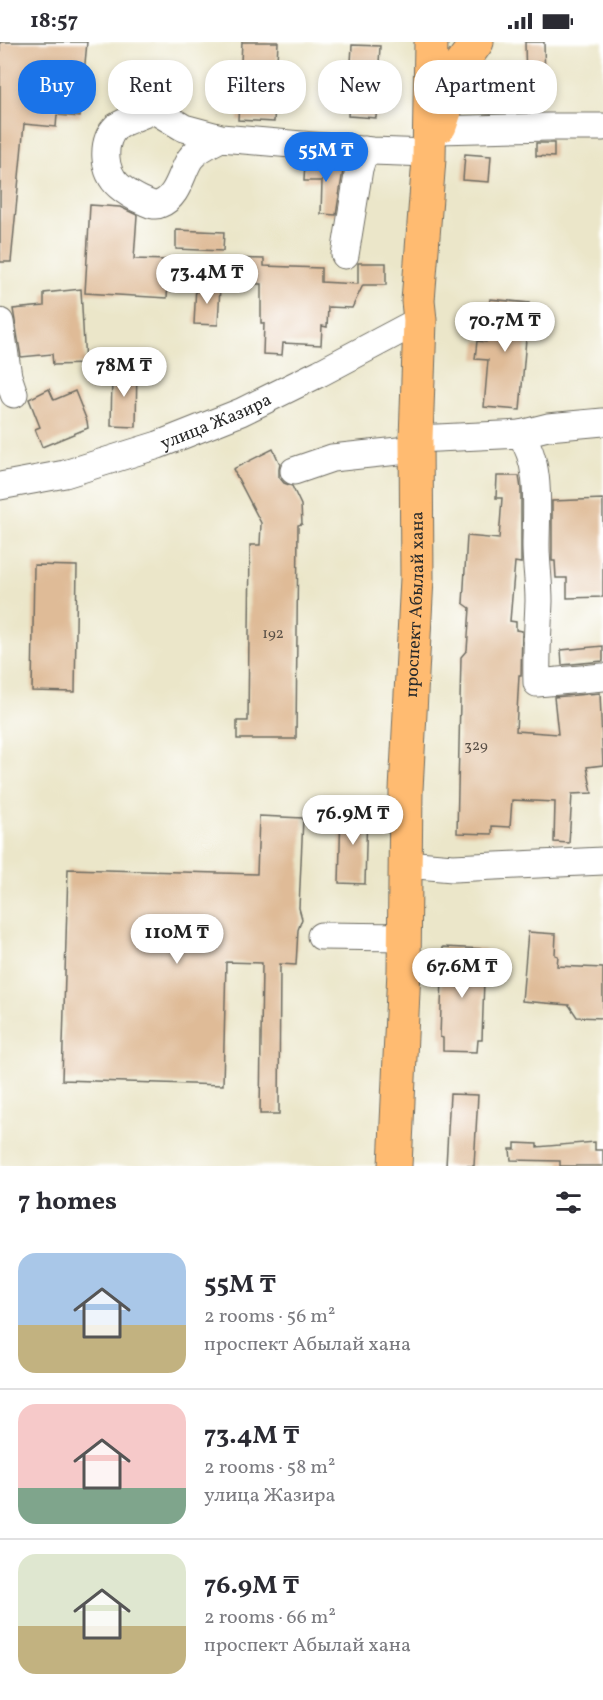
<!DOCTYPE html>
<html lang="en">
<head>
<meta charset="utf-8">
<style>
  :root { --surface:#fff; --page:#f2f2f3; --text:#2b2b33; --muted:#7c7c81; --line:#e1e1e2; --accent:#1a73e8 }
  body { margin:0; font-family:Vollkorn,serif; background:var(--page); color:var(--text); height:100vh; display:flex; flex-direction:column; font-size:22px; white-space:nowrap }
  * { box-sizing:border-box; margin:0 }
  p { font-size:20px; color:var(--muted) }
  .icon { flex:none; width:33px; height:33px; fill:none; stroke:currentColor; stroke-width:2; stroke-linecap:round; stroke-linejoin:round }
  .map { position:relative; height:1124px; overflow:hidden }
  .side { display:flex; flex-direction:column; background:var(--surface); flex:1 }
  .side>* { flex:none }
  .hud { position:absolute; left:18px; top:18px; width:567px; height:54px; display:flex; gap:12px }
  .price { position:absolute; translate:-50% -51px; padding:0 14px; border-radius:21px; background:#fff; color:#222; font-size:20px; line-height:39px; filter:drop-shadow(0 2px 3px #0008) }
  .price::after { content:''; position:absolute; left:50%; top:36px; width:18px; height:14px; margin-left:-9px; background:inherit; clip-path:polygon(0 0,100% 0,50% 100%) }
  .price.active { background:var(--accent); color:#fff }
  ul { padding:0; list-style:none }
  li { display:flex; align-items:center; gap:18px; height:150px; padding:0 18px }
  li+li { border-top:2px solid var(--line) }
  li span { display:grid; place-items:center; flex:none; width:168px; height:120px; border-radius:18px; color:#555 }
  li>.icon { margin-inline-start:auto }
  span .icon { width:72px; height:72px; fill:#fffc; stroke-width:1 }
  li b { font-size:26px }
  h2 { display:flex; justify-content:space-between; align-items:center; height:72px; padding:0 18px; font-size:26px }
  .tag { padding:0 21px; border-radius:24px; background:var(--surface); box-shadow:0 3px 9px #0003; font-size:21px; line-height:54px }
  .tag.active { background:var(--accent); color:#fff }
  .status { display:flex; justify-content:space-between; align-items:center; height:42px; padding:0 30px; background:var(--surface); direction:ltr }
  .status svg { height:16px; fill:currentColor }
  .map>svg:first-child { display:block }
  .building { fill:#dfbb97 }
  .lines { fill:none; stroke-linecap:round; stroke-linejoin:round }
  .minor-casing { stroke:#6e6c62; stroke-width:29 }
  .major-casing { stroke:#6e6c62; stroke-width:35 }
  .minor { stroke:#fff; stroke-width:27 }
  .major { stroke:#ffbb71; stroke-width:33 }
  .labels { text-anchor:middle; stroke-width:5; stroke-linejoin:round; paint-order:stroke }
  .number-label { font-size:15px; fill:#584f46 }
  .street-label { font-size:18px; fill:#2b2b2b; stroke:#fff }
</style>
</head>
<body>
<div class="status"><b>18:57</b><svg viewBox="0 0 49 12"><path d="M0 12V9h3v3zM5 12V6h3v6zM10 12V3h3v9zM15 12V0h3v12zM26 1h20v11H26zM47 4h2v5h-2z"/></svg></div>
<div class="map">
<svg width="603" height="1124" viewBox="0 0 603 1124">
  <rect width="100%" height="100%" fill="#fff"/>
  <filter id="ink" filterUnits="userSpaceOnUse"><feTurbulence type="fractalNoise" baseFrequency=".0167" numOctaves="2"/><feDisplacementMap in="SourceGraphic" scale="12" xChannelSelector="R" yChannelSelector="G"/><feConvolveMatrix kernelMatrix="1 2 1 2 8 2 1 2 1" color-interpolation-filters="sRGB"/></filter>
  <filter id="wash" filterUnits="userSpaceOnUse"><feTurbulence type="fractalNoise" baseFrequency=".008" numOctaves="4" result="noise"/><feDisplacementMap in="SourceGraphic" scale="24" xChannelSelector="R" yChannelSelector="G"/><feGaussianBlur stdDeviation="1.35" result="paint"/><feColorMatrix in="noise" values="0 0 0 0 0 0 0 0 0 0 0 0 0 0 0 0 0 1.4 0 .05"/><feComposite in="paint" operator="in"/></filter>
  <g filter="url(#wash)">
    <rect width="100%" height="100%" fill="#ebe6c9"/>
    <g id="blocks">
      <g class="building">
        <polygon points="0,0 87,0 80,75 57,73 56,85 24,82 11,220 0,220"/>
        <polygon points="242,0 278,0 274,80 238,78"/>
        <polygon points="525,0 544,0 545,43 526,44"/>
        <polygon points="352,3 380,4 376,76 348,74"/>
        <polygon points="536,101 554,101 554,115 536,114"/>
        <polygon points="465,112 491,114 489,140 463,138"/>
        <polygon points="305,119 344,122 336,173 321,172 322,139 304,139"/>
        <polygon points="90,163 120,165 137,173 134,217 169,218 167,256 85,251"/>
        <polygon points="176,188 224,190 223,209 176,207"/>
        <polygon points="225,216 264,217 264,224 321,226 321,240 358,242 358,221 386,221 386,243 363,243 352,266 328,265 327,285 322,284 321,303 283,301 282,313 263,312 264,281 261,281 261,242 224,241"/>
        <polygon points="196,243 220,244 218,283 194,282"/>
        <polygon points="81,247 85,322 53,323 52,312 21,315 13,267 44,264 44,251"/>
        <polygon points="490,257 529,261 520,368 484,365 488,318 475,317 477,299 486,300"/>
        <polygon points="137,323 136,385 111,384 112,334"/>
        <polygon points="49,347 54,358 75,349 87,379 88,386 42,405 35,387 40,385 29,357"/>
        <polygon points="273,407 280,422 279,427 279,435 284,441 292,444 301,463 302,482 298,483 296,697 237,697 237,679 248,679 250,503 260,503 261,481 233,427"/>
        <polygon points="497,434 519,434 521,447 521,521 515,520 510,579 516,580 516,588 522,589 521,633 519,633 516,689 558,692 554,655 600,651 603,723 587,725 592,751 572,752 569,801 554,800 555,760 512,758 510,785 492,784 492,792 457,791 461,615 467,608 470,566 463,561 467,494 499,497 502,456 496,456"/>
        <polygon points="603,457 603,555 567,556 567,536 556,536 555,519 552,519 552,459"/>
        <polygon points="34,523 77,524 75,650 32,649"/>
        <polygon points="603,604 603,619 562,623 561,608"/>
        <polygon points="341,767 367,768 365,842 339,841"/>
        <polygon points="259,774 303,776 299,866 302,877 298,888 296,923 280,922 279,1072 260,1072 262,921 226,920 223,1043 62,1038 68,827 257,832"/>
        <polygon points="528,890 556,892 555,913 558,914 557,924 603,926 603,976 577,975 569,963 522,959"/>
        <polygon points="443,905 485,907 482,998 478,998 477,1010 443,1009 443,996 440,995"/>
        <polygon points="450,1052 478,1053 474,1124 446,1124"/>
        <polygon points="595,1100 595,1108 603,1108 603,1124 560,1124 560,1119 511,1118 510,1107 515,1107 515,1101 537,1102 537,1105"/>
      </g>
    </g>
  </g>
  <g filter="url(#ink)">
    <use href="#blocks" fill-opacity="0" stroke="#6e6c62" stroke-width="1.5"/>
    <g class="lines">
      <g class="minor-casing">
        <g id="minor">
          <polyline points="439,88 549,85 603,85"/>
          <path d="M221,96L184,86L154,68C147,71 120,81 116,85C101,100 103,130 119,144C126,150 134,155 143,159C148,161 154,165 160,162C178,155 181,131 190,117C197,107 211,101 221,96L372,109L429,111"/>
          <polyline points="345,213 359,127 365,108"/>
          <polyline points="0,280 8,334 14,352"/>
          <polyline points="520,392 548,385 603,380"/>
          <path d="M416,397L520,392C542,421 536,469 536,504C536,522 539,540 539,559C538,586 536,613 537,641L603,635"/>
          <polyline points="294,429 332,416 417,407"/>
          <path id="s1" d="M0,444L65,432L158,403L241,370L320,331L420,278"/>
          <polyline points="405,822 453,826 603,819"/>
          <polyline points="321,894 404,895"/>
        </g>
      </g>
      <g class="major-casing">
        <g id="major">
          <polyline points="440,84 461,22 477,0"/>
          <path id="s2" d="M395,1124L404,928L406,748L417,536L416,397L420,278L418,259L429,117L431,0"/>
        </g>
      </g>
      <use href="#minor" class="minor"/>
      <use href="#major" class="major"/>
    </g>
  </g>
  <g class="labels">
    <g class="number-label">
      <text x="273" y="596">192</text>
      <text x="476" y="708">329</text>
    </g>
    <g class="street-label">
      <text dy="6" stroke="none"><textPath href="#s1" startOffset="226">улица Жазира</textPath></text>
      <text dy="6" stroke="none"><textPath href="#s2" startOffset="562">проспект Абылай хана</textPath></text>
    </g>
  </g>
</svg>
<b class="price active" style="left:326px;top:141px">55M ₸</b>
<b class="price" style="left:207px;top:263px">73.4M ₸</b>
<b class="price" style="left:505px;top:311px">70.7M ₸</b>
<b class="price" style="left:124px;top:356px">78M ₸</b>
<b class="price" style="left:353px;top:804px">76.9M ₸</b>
<b class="price" style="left:177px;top:923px">110M ₸</b>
<b class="price" style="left:462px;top:957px">67.6M ₸</b>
<div class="hud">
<a class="tag active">Buy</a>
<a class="tag">Rent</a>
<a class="tag">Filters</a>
<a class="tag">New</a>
<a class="tag">Apartment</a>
</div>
</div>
<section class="side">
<h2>7 homes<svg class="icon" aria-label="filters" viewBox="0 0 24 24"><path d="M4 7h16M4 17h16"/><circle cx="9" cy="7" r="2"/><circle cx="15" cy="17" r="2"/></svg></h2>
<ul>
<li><span style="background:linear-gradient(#a9c7e8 60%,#c2b280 0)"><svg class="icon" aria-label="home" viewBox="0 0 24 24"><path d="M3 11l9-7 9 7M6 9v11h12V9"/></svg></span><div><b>55M ₸</b><p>2 rooms · 56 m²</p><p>проспект Абылай хана</p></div></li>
<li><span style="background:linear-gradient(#f6c9c9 70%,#7fa58c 0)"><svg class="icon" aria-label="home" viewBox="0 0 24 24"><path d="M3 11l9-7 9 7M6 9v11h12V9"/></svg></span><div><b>73.4M ₸</b><p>2 rooms · 58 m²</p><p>улица Жазира</p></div></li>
<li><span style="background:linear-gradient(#dfe7d0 60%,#c2b280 0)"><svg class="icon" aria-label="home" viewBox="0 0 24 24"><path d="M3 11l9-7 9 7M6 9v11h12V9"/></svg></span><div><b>76.9M ₸</b><p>2 rooms · 66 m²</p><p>проспект Абылай хана</p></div></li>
</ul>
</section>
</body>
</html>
